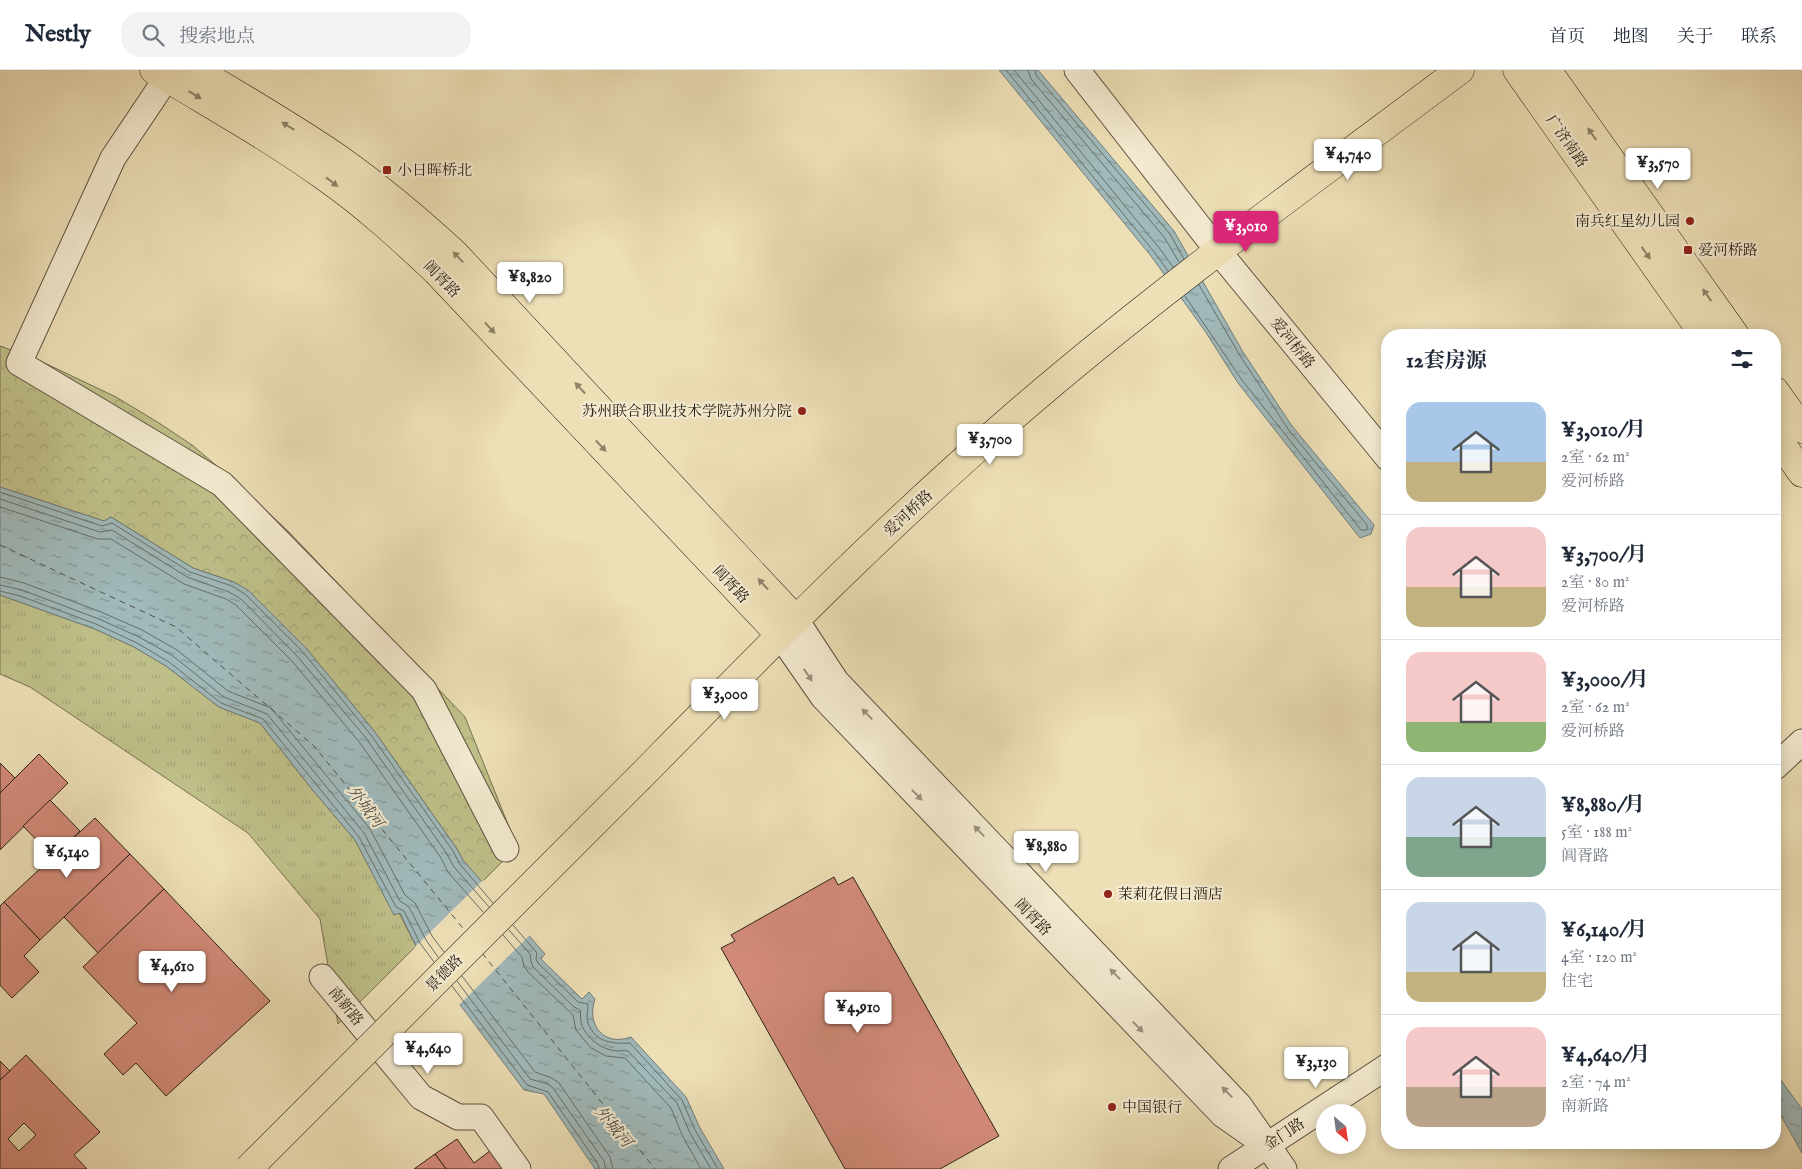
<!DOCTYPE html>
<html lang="zh">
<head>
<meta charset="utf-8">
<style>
  :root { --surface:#fff; --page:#f2f2f3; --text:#1f2937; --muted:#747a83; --line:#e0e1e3; --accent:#db2777 }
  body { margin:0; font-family:"IM FELL English","Noto Serif SC",serif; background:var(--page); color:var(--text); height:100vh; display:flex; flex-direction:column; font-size:19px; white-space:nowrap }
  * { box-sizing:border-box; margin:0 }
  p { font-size:16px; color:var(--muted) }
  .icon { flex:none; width:28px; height:28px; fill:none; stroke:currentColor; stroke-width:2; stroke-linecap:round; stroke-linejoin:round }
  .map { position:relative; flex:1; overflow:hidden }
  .drawer { position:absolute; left:1381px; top:259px; width:400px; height:820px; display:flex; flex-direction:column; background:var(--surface); border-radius:20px; box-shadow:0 2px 12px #0003 }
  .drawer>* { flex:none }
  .needle { width:32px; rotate:151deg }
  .buttons { position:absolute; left:1316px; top:1034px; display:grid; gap:10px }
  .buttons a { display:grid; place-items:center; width:50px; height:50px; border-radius:50%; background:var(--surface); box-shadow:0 2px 12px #0003; font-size:25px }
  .price { position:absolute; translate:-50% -42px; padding:0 11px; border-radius:5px; background:#fff; color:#222; font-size:16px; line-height:32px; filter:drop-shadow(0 1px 2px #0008) }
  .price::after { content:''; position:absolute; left:50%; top:30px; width:15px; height:11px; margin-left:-8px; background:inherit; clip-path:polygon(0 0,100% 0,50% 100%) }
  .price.on { background:var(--accent); color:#fff }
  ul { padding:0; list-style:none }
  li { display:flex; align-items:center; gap:15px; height:125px; padding:0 25px }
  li+li { border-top:1px solid var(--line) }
  li span { display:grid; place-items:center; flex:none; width:140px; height:100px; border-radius:15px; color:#555 }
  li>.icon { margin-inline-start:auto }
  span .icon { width:60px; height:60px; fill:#fffc; stroke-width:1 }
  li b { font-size:21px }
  h2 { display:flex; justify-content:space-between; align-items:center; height:60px; padding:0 25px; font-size:21px }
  header { display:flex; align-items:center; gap:30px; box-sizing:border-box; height:70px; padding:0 25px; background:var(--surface); border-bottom:1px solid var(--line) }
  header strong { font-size:24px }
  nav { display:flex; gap:28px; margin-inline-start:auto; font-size:18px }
  .search { width:350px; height:45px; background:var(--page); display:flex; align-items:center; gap:12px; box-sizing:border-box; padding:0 18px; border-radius:20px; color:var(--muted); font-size:19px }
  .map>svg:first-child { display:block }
  .grass { fill:url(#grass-tufts); stroke:#767250 }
  .forest { fill:url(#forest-crowns); stroke:#767250 }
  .water { fill:url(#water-ripples); stroke:#727d79 }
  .pier { fill:#eddfb6 }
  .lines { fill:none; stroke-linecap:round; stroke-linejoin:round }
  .shore { stroke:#666e69; stroke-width:1 }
  .ferry { stroke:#505049; stroke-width:1; stroke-dasharray:6 5; stroke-linecap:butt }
  .building { fill:#d38b7a; stroke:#2d2318; fill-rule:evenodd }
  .minor-casing { stroke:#5d5240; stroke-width:27 }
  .major-casing { stroke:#2d2318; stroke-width:29 }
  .minor { stroke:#f3ead0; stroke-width:25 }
  .major { stroke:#eddfb6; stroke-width:28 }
  .major-bridge-casing { stroke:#2d2318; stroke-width:29; stroke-linecap:butt }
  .major-bridge { stroke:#eddfb6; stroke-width:28 }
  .oneway { fill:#8d8167 }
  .oneway2 { fill:#9a907d }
  .poi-dot { fill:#8f2418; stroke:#f3ead0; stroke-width:2 }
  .labels { text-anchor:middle; stroke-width:4.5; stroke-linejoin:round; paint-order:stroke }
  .street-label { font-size:15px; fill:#2d2318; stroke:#f3ead0 }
  .poi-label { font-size:15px; fill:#2d2318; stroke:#f3ead0; text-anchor:start }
  .water-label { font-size:16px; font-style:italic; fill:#505049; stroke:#f3ead0 }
</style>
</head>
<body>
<header>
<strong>Nestly</strong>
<div class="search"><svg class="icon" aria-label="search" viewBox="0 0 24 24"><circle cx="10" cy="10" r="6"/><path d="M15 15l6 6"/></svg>搜索地点</div>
<nav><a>首页</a><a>地图</a><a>关于</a><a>联系</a></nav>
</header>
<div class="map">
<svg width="1802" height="1099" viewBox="0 0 1802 1099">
  <defs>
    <pattern id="grass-tufts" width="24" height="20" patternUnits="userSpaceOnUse" patternTransform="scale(1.25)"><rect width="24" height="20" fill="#bfc089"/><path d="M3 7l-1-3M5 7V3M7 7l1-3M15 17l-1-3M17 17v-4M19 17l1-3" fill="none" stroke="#a4a576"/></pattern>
    <pattern id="forest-crowns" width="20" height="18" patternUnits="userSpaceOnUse" patternTransform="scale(1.25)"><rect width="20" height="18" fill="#bfc089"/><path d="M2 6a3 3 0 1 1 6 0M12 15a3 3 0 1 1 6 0" fill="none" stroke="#a4a576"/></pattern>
    <pattern id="water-ripples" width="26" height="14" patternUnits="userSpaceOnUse" patternTransform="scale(1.25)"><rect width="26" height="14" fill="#a0b9ba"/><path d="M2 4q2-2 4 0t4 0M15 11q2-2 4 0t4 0" fill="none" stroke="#839696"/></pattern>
  </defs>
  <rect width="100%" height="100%" fill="#eddfb6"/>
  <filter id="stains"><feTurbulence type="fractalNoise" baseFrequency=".004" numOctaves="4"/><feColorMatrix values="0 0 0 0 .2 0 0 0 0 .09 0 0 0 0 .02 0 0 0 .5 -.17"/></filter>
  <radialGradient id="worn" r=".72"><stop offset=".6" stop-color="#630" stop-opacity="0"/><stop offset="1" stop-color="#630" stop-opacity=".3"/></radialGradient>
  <polygon class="grass" points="0,525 95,559 134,577 166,596 219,637 260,653 311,718 355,770 394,844 399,843 416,876 338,954 320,849 248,763 30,617 0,604"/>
  <polygon class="forest" points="0,276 34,288 116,327 159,353 192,375 230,407 288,461 465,647 517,777 482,812 463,790 457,779 375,662 306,578 234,512 193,498 111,447 104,451 0,417"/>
  <g class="water">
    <polygon points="999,0 1038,0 1174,161 1243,282 1292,356 1374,455 1371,464 1360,468 1238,313 1205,261 1151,186"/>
    <path d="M0,417L104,451L111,447L193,498L234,512L248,520L306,578L375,662L457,779L463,790L545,884L541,889L582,929L589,922L595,929C586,955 604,977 631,967L686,1027L700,1058L724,1099H595L544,1024L524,1020L416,876L400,843L394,845L355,770L311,718L260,653L219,637L166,596L134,577L95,559L0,525Z"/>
    <polygon points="1775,1002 1802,1039 1802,1083 1775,1035"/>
  </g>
  <polygon class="pier" points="483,810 531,864 458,936 414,878"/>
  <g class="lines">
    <g class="shore">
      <polyline points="1006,0 1155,183 1168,201"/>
      <polyline points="1014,0 1160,179 1173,197"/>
      <polyline points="1028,0 1031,9 1164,167 1179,192"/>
      <polyline points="1035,0 1036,5 1170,164 1184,189"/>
      <polyline points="1185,226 1242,310 1361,460 1367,460 1367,455 1288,359 1239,284 1199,215"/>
      <polyline points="0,422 102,456 112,453 190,502 232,516 245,524 302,581 371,665 453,781 459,793 493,833"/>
      <polyline points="0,429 100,462 112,460 187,507 229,522 241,529 297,586 366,668 447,784 454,797 489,837"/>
      <polyline points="0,437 98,469 111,469 184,514 226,529 236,535 292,591 360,673 441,788 448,802 483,842"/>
      <polyline points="0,507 24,513 101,542 142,560 177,580 228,621 271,638 370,759 405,825 415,833 432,866 444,882"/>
      <polyline points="0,515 22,520 99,549 139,567 173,586 224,627 267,644 364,763 400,831 409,837 426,870 438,887"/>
      <polyline points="0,521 20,526 96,554 137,573 169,592 221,633 263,649 359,767 396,837 404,841 420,873 434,892"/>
      <path d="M513,855L537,883L536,889L538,893L578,932L588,934C588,940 586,947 588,953C595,973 614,974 630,973L682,1030L695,1060L718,1099"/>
      <path d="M509,860L530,884L531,892L533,897L574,937L580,940C581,945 580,951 582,956C588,969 602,980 617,981C621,981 625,980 628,981L677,1033L690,1063L711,1099"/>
      <polyline points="503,865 522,887 524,896 528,902 573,945 576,960 591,978 606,986 625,988 671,1038 682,1065 701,1099"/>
      <polyline points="462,906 535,1002 552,1008 559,1013 610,1087 613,1099"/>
      <polyline points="457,911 530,1009 548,1014 553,1018 604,1091 606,1099"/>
      <polyline points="452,916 527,1015 548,1022 598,1094 599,1099"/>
    </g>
    <g class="ferry">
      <polyline points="0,475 176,557 314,676 466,862"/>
      <polyline points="482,883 655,1099"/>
    </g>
  </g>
  <g class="building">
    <polygon points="39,684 68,713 0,780 0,723"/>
    <polygon points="0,693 15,708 0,723"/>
    <polygon points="50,730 80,761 53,787 23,756"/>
    <polygon points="95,748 130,784 40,870 4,832"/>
    <polygon points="130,784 164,819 98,883 64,847"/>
    <polygon points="834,807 838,815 853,807 999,1066 940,1099 845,1099 721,878 735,871 731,865"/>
    <polygon points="164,819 270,931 166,1026 136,993 123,1005 104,984 137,953 83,897"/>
    <polygon points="4,832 40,870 24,886 39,902 12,928 0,915 0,836"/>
    <path d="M26,985L100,1062L74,1085L87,1099H0V1010ZM24,1053L36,1065L19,1081L8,1069Z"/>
    <polygon points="0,991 10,1001 0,1010"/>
    <polygon points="457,1069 474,1093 495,1077 511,1099 446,1099 435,1084"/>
    <polygon points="435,1084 446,1099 414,1099"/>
  </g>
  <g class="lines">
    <g class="minor-casing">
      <g id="minor">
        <polyline points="172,0 113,88 19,293 222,414 424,620 506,779"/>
        <polyline points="1077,0 1218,181 1388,388"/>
        <polyline points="796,550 836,611 1239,1035 1284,1099"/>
        <polyline points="780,565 823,627 1223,1045 1256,1068"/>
        <polyline points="1775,697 1802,672"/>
        <polyline points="322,907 421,1027 458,1047 481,1047 518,1099"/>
        <polyline points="1231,1099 1388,996"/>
      </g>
    </g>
    <g class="major-casing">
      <g id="major">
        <path d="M154,0C211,35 271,68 325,107C365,135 401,168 436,201L780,565"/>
        <path d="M196,0C244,29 293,57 339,89C380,118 418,150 455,184L796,550"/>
        <polyline points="1517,0 1704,265"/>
        <polyline points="1547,0 1735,265"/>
        <polyline points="1775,321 1802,359"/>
        <polyline points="1775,365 1802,403"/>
        <path d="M640,707C761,584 882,460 1013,347C1155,224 1309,113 1460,0"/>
      </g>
    </g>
    <use href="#minor" class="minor"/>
    <use href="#major" class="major"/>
    <g class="major-bridge-casing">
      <polyline id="major-bridge" points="248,1099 640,707"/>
    </g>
    <use href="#major-bridge" class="major-bridge"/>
  </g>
  <defs><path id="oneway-solid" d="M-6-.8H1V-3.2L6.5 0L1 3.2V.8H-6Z" transform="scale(1.25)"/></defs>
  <g class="oneway">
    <use href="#oneway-solid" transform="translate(195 25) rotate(31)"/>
    <use href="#oneway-solid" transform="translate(288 56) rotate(-149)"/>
    <use href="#oneway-solid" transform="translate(1592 64) rotate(-125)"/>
    <use href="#oneway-solid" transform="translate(332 112) rotate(38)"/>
    <use href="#oneway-solid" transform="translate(1646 183) rotate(55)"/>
    <use href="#oneway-solid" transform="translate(458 187) rotate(-134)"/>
    <use href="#oneway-solid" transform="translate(1707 225) rotate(-125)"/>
    <use href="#oneway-solid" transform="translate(490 258) rotate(47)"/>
    <use href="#oneway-solid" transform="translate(580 318) rotate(-133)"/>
    <use href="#oneway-solid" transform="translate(601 376) rotate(47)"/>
    <use href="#oneway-solid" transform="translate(763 514) rotate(-133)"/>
  </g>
  <g class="oneway2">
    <use href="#oneway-solid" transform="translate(808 605) rotate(55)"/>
    <use href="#oneway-solid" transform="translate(867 644) rotate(-134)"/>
    <use href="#oneway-solid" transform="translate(917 725) rotate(46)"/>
    <use href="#oneway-solid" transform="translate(979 761) rotate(-134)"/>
    <use href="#oneway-solid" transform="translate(1115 904) rotate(-134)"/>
    <use href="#oneway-solid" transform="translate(1138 957) rotate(46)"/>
    <use href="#oneway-solid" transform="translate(1227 1022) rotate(-134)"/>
  </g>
  <g class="poi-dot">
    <rect x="382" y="95" width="10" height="10" rx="2.5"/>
    <circle cx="1690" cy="151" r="5"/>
    <rect x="1683" y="175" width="10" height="10" rx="2.5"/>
    <circle cx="802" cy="341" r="5"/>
    <circle cx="1108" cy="824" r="5"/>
    <circle cx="1112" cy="1037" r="5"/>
  </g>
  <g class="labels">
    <g class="street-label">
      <text transform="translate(1567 71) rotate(55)" y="5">广济南路</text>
      <text transform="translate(442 209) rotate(46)" y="5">阊胥路</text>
      <text transform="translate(1293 273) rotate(51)" y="5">爱河桥路</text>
      <text transform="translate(908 443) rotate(-43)" y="5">爱河桥路</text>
      <text transform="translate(731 514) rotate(47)" y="5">阊胥路</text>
      <text transform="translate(1033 847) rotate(46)" y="5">阊胥路</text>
      <text transform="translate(444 903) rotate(-45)" y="5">景德路</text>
      <text transform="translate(346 936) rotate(51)" y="5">南新路</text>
      <text transform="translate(1284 1064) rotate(-33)" y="5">金门路</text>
    </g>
    <g class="poi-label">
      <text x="397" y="105">小日晖桥北</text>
      <text x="1680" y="156" text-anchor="end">南兵红星幼儿园</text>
      <text x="1698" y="185">爱河桥路</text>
      <text x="792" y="346" text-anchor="end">苏州联合职业技术学院苏州分院</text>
      <text x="1118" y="829">茉莉花假日酒店</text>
      <text x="1122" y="1042">中国银行</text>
    </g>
    <g class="water-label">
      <text transform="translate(366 736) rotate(53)" y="6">外城河</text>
      <text transform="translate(614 1056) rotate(50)" y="6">外城河</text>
    </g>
  </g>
  <rect width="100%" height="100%" filter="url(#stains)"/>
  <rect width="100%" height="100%" fill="url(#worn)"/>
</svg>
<div class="buttons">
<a><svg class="needle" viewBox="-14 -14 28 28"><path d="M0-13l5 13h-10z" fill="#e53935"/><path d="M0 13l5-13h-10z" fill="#747a83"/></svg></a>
</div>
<b class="price" style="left:1348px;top:111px">¥4,740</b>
<b class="price" style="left:1658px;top:120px">¥3,570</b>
<b class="price on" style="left:1246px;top:183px">¥3,010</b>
<b class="price" style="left:530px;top:234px">¥8,820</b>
<b class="price" style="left:990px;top:396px">¥3,700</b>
<b class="price" style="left:725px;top:651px">¥3,000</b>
<b class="price" style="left:1046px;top:803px">¥8,880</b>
<b class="price" style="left:67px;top:809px">¥6,140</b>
<b class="price" style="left:172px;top:923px">¥4,610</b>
<b class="price" style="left:858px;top:964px">¥4,910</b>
<b class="price" style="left:428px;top:1005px">¥4,640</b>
<b class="price" style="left:1316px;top:1019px">¥3,130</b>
<section class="drawer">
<h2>12套房源<svg class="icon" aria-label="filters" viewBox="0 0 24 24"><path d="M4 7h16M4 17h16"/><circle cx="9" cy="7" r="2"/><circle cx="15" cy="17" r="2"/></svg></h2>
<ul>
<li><span style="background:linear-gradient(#a9c7e8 60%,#c2b280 0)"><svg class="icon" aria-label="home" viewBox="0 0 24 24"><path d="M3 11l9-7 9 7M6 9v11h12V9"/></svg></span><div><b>¥3,010/月</b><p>2室 · 62 m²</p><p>爱河桥路</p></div></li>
<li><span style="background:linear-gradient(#f6c9c9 60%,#c2b280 0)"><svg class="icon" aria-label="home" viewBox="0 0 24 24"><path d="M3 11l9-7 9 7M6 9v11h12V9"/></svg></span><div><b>¥3,700/月</b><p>2室 · 80 m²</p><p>爱河桥路</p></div></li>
<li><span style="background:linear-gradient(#f6c9c9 70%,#8fb573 0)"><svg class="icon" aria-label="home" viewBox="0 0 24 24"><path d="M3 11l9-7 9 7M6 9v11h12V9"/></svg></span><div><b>¥3,000/月</b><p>2室 · 62 m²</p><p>爱河桥路</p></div></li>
<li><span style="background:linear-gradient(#c9d6e8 60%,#7fa58c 0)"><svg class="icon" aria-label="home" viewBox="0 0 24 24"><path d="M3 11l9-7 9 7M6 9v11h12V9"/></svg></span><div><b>¥8,880/月</b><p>5室 · 188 m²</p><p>阊胥路</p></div></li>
<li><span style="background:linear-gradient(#c9d6e8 70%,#c2b280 0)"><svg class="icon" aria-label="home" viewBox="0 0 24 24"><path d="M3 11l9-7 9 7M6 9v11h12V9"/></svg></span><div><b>¥6,140/月</b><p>4室 · 120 m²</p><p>住宅</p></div></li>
<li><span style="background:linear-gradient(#f6c9c9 60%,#b9a48a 0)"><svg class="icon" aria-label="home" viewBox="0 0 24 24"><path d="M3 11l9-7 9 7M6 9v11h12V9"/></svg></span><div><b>¥4,640/月</b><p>2室 · 74 m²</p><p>南新路</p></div></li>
</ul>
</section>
</div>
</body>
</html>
